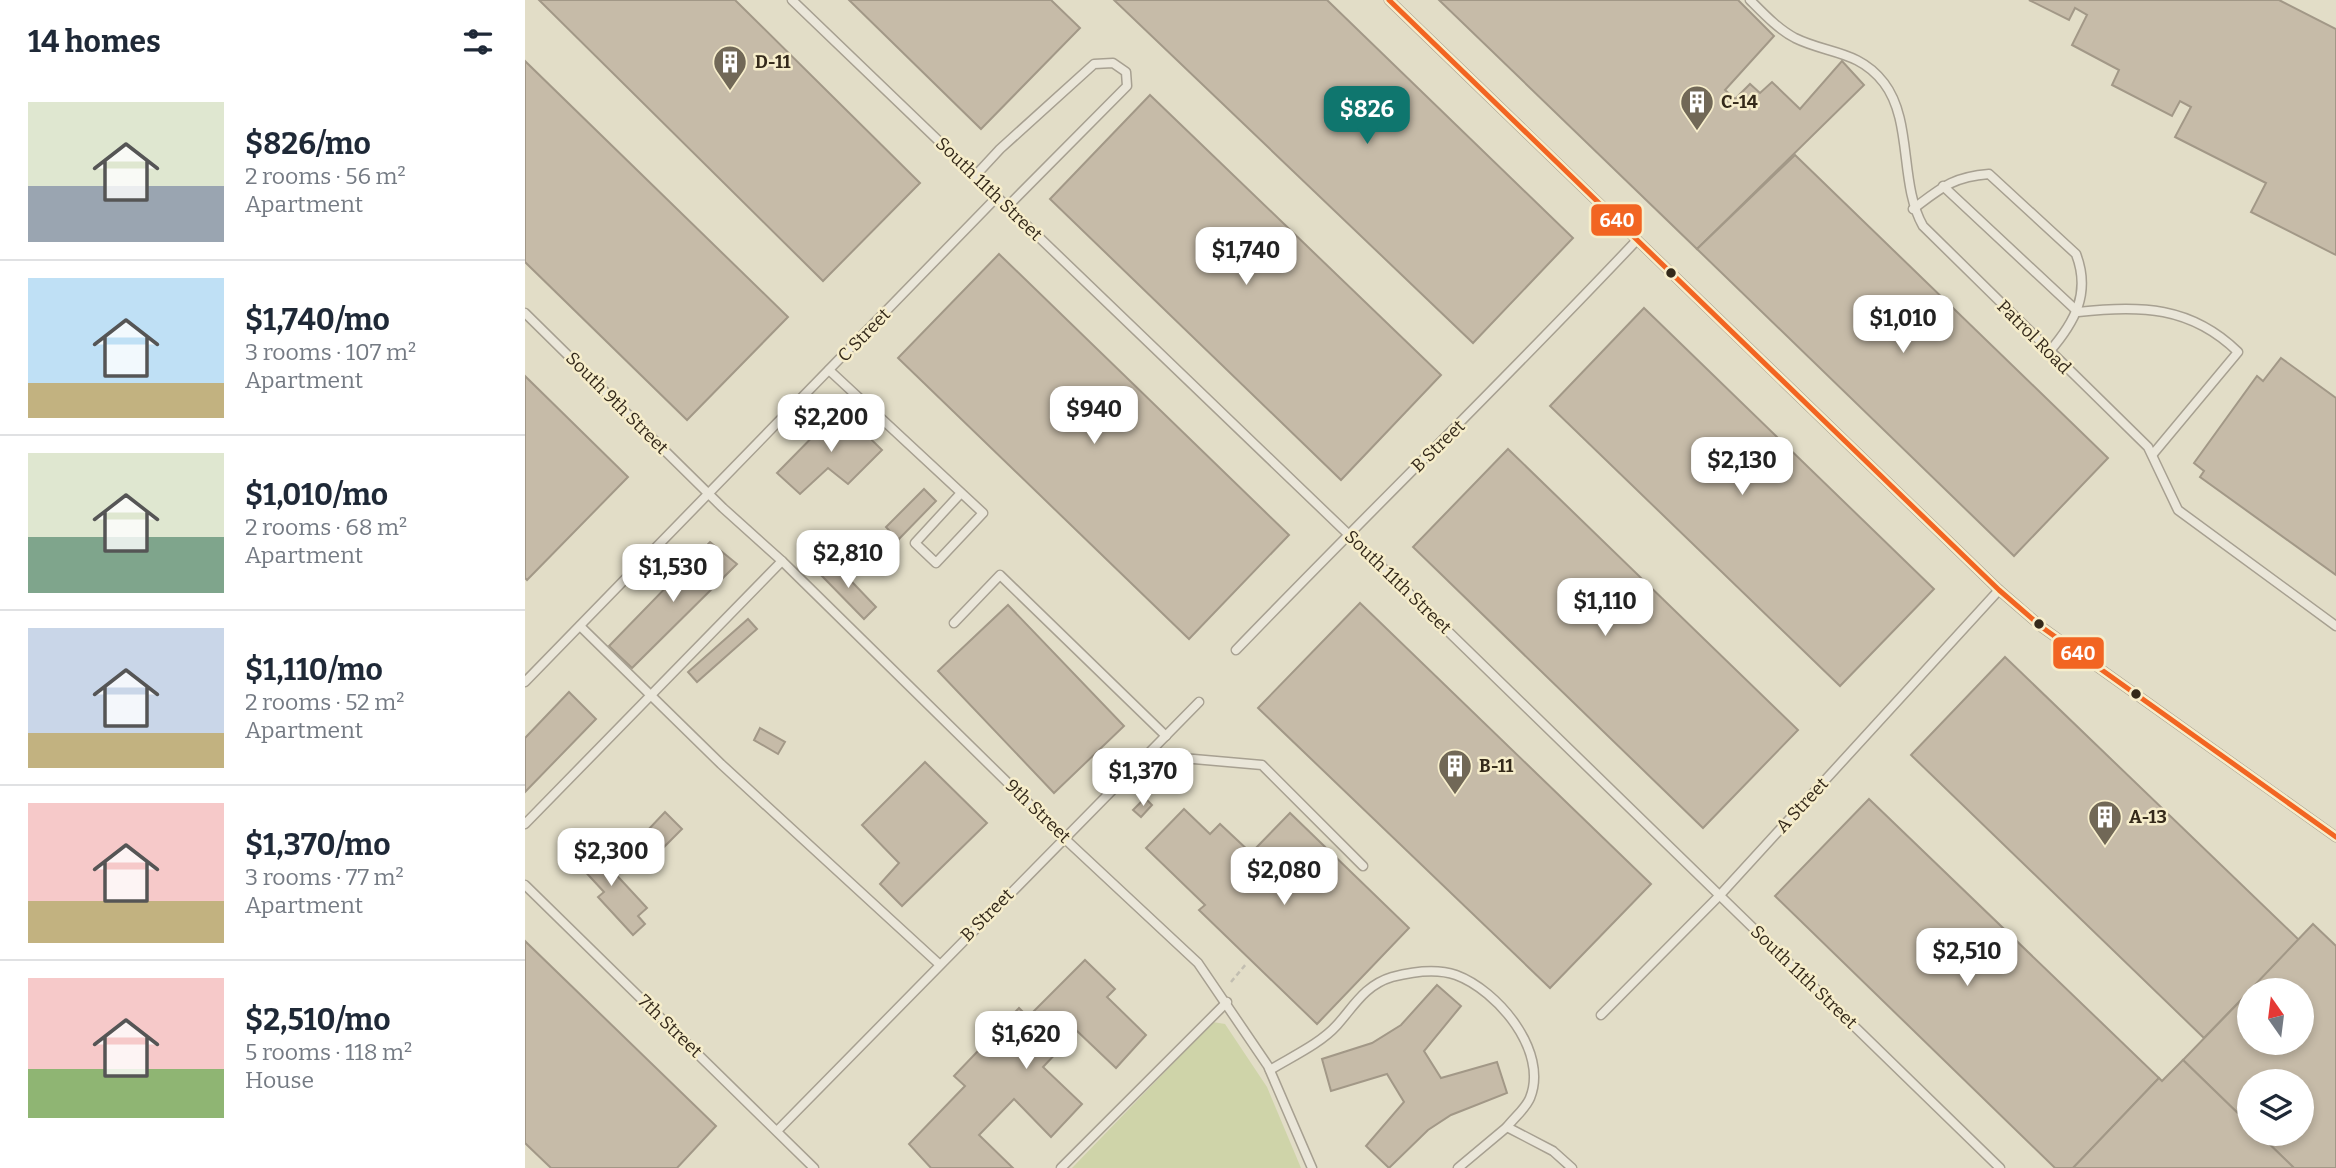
<!DOCTYPE html>
<html lang="en">
<head>
<meta charset="utf-8">
<style>
  :root { --surface:#fff; --page:#f6f6f7; --text:#1f2937; --muted:#747a83; --line:#e0e1e3; --accent:#0f766e }
  body { margin:0; font-family:Bitter,serif; background:var(--page); color:var(--text); height:100vh; display:flex; flex-direction:column; font-size:26px; white-space:nowrap }
  * { box-sizing:border-box; margin:0 }
  p { font-size:23px; color:var(--muted) }
  .icon { flex:none; width:38px; height:38px; fill:none; stroke:currentColor; stroke-width:2; stroke-linecap:round; stroke-linejoin:round }
  .map { position:relative; flex:1; overflow:hidden }
  .sheet { display:flex; flex-direction:column; background:var(--surface); width:525px }
  .sheet>* { flex:none }
  .needle { width:46px; rotate:346deg }
  .controls { position:absolute; left:1712px; top:978px; display:grid; gap:14px }
  .controls a { display:grid; place-items:center; width:77px; height:77px; border-radius:50%; background:var(--surface); box-shadow:0 4px 10px #0003; font-size:35px }
  .price { position:absolute; translate:-50% -60px; padding:0 16px; border-radius:14px; background:#fff; color:#222; font-size:23px; line-height:46px; filter:drop-shadow(0 2px 4px #0008) }
  .price::after { content:''; position:absolute; left:50%; top:42px; width:21px; height:16px; margin-left:-10px; background:inherit; clip-path:polygon(0 0,100% 0,50% 100%) }
  .price.selected { background:var(--accent); color:#fff }
  ul { padding:0; list-style:none }
  li { display:flex; align-items:center; gap:21px; height:175px; padding:0 28px }
  li+li { border-top:2px solid var(--line) }
  li span { display:grid; place-items:center; flex:none; width:196px; height:140px; border-radius:0px; color:#555 }
  li>.icon { margin-inline-start:auto }
  span .icon { width:84px; height:84px; fill:#fffc; stroke-width:1 }
  li b { font-size:30px }
  h2 { display:flex; justify-content:space-between; align-items:center; height:84px; padding:0 28px; font-size:30px }
  main { display:flex; flex:1; min-height:0 }
  .map>svg:first-child { display:block }
  .green { fill:#cfd4a9 }
  .building { fill:#c6bba8; stroke:#a29887; stroke-width:2 }
  .lines { fill:none; stroke-linecap:round; stroke-linejoin:round }
  .service-casing { stroke:#a7a091; stroke-width:11 }
  .path { stroke:#c2beb1; stroke-width:2.5; stroke-dasharray:5 3.5; stroke-linecap:butt }
  .service { stroke:#eae6d9; stroke-width:8 }
  .bus-1-casing { stroke:#f6edcb; stroke-width:10 }
  .bus-1 { stroke:#f26522; stroke-width:5 }
  .bus-dot { fill:#34291a; stroke:#f6edcb; stroke-width:2.5 }
  .labels { text-anchor:middle; stroke-width:5; stroke-linejoin:round; paint-order:stroke }
  .poi-label { font-size:18px; font-weight:bold; fill:#34291a; stroke:#f6edcb; text-anchor:start }
  .street-label { font-size:18px; fill:#34291a; stroke:#f6edcb }
  .line-badge { stroke:#f6edcb; stroke-width:2.5 }
  .badge-label { font-size:19px; text-anchor:middle; font-weight:bold; fill:#fff }
</style>
</head>
<body>
<main>
<section class="sheet">
<h2>14 homes<svg class="icon" aria-label="filters" viewBox="0 0 24 24"><path d="M4 7h16M4 17h16"/><circle cx="9" cy="7" r="2"/><circle cx="15" cy="17" r="2"/></svg></h2>
<ul>
<li><span style="background:linear-gradient(#dfe7d0 60%,#9aa5b1 0)"><svg class="icon" aria-label="home" viewBox="0 0 24 24"><path d="M3 11l9-7 9 7M6 9v11h12V9"/></svg></span><div><b>$826/mo</b><p>2 rooms · 56 m²</p><p>Apartment</p></div></li>
<li><span style="background:linear-gradient(#bfe0f5 75%,#c2b280 0)"><svg class="icon" aria-label="home" viewBox="0 0 24 24"><path d="M3 11l9-7 9 7M6 9v11h12V9"/></svg></span><div><b>$1,740/mo</b><p>3 rooms · 107 m²</p><p>Apartment</p></div></li>
<li><span style="background:linear-gradient(#dfe7d0 60%,#7fa58c 0)"><svg class="icon" aria-label="home" viewBox="0 0 24 24"><path d="M3 11l9-7 9 7M6 9v11h12V9"/></svg></span><div><b>$1,010/mo</b><p>2 rooms · 68 m²</p><p>Apartment</p></div></li>
<li><span style="background:linear-gradient(#c9d6e8 75%,#c2b280 0)"><svg class="icon" aria-label="home" viewBox="0 0 24 24"><path d="M3 11l9-7 9 7M6 9v11h12V9"/></svg></span><div><b>$1,110/mo</b><p>2 rooms · 52 m²</p><p>Apartment</p></div></li>
<li><span style="background:linear-gradient(#f6c9c9 70%,#c2b280 0)"><svg class="icon" aria-label="home" viewBox="0 0 24 24"><path d="M3 11l9-7 9 7M6 9v11h12V9"/></svg></span><div><b>$1,370/mo</b><p>3 rooms · 77 m²</p><p>Apartment</p></div></li>
<li><span style="background:linear-gradient(#f6c9c9 65%,#8fb573 0)"><svg class="icon" aria-label="home" viewBox="0 0 24 24"><path d="M3 11l9-7 9 7M6 9v11h12V9"/></svg></span><div><b>$2,510/mo</b><p>5 rooms · 118 m²</p><p>House</p></div></li>
</ul>
</section>
<div class="map">
<svg width="1811" height="1168" viewBox="0 0 1811 1168">
  <rect width="100%" height="100%" fill="#e2ddc7"/>
  <polygon class="green" points="688,1022 700,1024 742,1087 776,1168 547,1168"/>
  <g class="building">
    <polygon points="14,0 210,0 395,183 298,281"/>
    <polygon points="324,0 526,0 555,28 456,129"/>
    <polygon points="589,0 802,0 1048,238 948,343"/>
    <polygon points="914,0 1213,0 1249,36 1200,90 1210,99 1225,84 1235,93 1247,82 1275,109 1317,61 1339,85 1172,249"/>
    <polygon points="1504,0 1754,0 1811,29 1811,255 1726,212 1741,183 1650,137 1666,107 1655,101 1647,116 1587,85 1594,70 1547,45 1562,15 1550,8 1544,20"/>
    <polygon points="0,61 263,317 162,420 0,262"/>
    <polygon points="625,95 916,375 816,480 525,199"/>
    <polygon points="1270,155 1583,458 1489,556 1172,249"/>
    <polygon points="474,254 764,535 664,639 373,358"/>
    <polygon points="1119,308 1409,589 1315,686 1025,406"/>
    <polygon points="1756,358 1811,398 1811,575 1675,477 1679,471 1669,463 1732,376 1738,381"/>
    <polygon points="0,376 103,477 2,580 0,578"/>
    <polygon points="315,409 357,450 323,484 303,468 275,494 252,473"/>
    <polygon points="983,449 1273,730 1178,828 888,547"/>
    <polygon points="399,489 411,501 373,540 361,527"/>
    <polygon points="185,542 212,564 107,668 84,646"/>
    <polygon points="307,561 351,607 339,619 294,573"/>
    <polygon points="835,603 1126,884 1025,988 733,708"/>
    <polygon points="483,605 599,726 529,793 413,671"/>
    <polygon points="223,619 232,629 172,682 163,672"/>
    <polygon points="1480,657 1774,940 1679,1038 1386,755"/>
    <polygon points="44,692 71,719 0,792 0,738"/>
    <polygon points="235,728 260,742 253,754 229,740"/>
    <polygon points="400,762 462,823 377,906 355,884 374,863 337,825"/>
    <polygon points="620,798 627,805 616,817 608,810"/>
    <polygon points="1344,799 1634,1078 1548,1168 1530,1168 1250,896"/>
    <polygon points="659,809 685,834 695,824 726,853 765,813 884,928 792,1024 674,910 680,905 621,848"/>
    <polygon points="140,812 157,829 139,847 122,831"/>
    <polygon points="59,840 122,908 113,916 120,924 108,935 73,897 79,892 44,854"/>
    <polygon points="1788,924 1811,946 1811,1168 1769,1168 1734,1134 1776,1134 1776,1082 1724,1082 1724,1124 1658,1060 1724,992 1724,1043 1776,1043 1776,990 1725,990"/>
    <polygon points="0,941 191,1126 152,1168 26,1168 0,1143"/>
    <polygon points="560,960 590,989 582,997 621,1035 591,1068 552,1031 518,1067 557,1104 526,1137 489,1099 454,1135 488,1168 406,1168 384,1144 440,1086 429,1076 494,1008 503,1017"/>
    <polygon points="912,985 936,1006 899,1051 916,1078 972,1062 982,1093 926,1115 903,1130 864,1168 841,1146 879,1102 862,1074 806,1091 797,1059 847,1043 876,1025"/>
    <polygon points="1658,1060 1724,1124 1724,1134 1734,1134 1769,1168 1548,1168 1634,1078 1637,1081"/>
  </g>
  <g class="lines">
    <g class="service-casing">
      <g id="service">
        <polyline points="267,0 823,534 1475,1168"/>
        <polyline points="864,0 1474,590 1518,628 1811,837"/>
        <path d="M1225,0C1239,14 1253,29 1270,38C1302,54 1334,50 1359,83C1388,121 1374,184 1398,226L1623,447L1653,510L1811,626"/>
        <polyline points="450,176 475,149 569,64 588,63 601,72 602,86 482,207"/>
        <path d="M1418,186L1553,312C1615,305 1666,306 1713,352L1628,454"/>
        <path d="M1388,209C1416,188 1427,177 1464,174L1551,254C1566,293 1550,322 1524,352"/>
        <polyline points="0,313 198,508 257,561 539,838 673,963 743,1066 787,1168"/>
        <polyline points="304,370 458,513 411,563 390,543 436,493"/>
        <polyline points="429,623 475,575 641,736"/>
        <polyline points="55,626 196,764 414,964"/>
        <path d="M711,650C844,512 981,379 1112,240"/>
        <polyline points="0,682 472,197"/>
        <polyline points="623,755 737,765 838,866"/>
        <polyline points="0,824 257,561"/>
        <polyline points="0,885 289,1168"/>
        <polyline points="1076,1015 1195,895 1474,590"/>
        <path d="M745,1070C766,1057 795,1044 812,1025C829,1006 840,985 867,977C886,972 911,968 931,975C972,990 1024,1051 1005,1098C1001,1108 989,1118 982,1127L1028,1151L1047,1168"/>
        <polyline points="253,1130 674,702"/>
        <polyline points="536,1168 702,1002"/>
        <polyline points="933,1168 982,1127"/>
      </g>
    </g>
    <polyline class="path" points="706,982 721,964"/>
    <use href="#service" class="service"/>
    <g class="bus-1-casing">
      <polyline id="bus-1" points="864,0 1474,590 1518,628 1811,837"/>
    </g>
    <use href="#bus-1" class="bus-1"/>
  </g>
  <defs>
    <g id="building-pin" transform="scale(1.75)"><path d="M0 17L-7.5 6A9.5 9.5 0 1 1 7.5 6Z" fill="#716857" stroke="#f6edcb"/><path d="M-4-6H4V6H1V3H-1V6H-4ZM-2.5-4.3h1.7v1.8h-1.7ZM.8-4.3h1.7v1.8H.8ZM-2.5-1h1.7V.8h-1.7ZM.8-1h1.7V.8H.8Z" fill="#fff"/></g>
  </defs>
  <g fill-rule="evenodd">
    <use href="#building-pin" x="205" y="62"/>
    <use href="#building-pin" x="1172" y="102"/>
    <use href="#building-pin" x="930" y="766"/>
    <use href="#building-pin" x="1580" y="817"/>
  </g>
  <g class="bus-dot">
    <circle cx="1146" cy="273" r="6"/>
    <circle cx="1514" cy="624" r="6"/>
    <circle cx="1611" cy="694" r="6"/>
  </g>
  <g class="labels">
    <g class="poi-label">
      <text x="230" y="68">D-11</text>
      <text x="1196" y="108">C-14</text>
      <text x="954" y="772">B-11</text>
      <text x="1604" y="823">A-13</text>
    </g>
    <g class="street-label">
      <text transform="translate(464 189) rotate(44)" y="6">South 11th Street</text>
      <text transform="translate(339 335) rotate(-46)" y="6">C Street</text>
      <text transform="translate(1509 337) rotate(45)" y="6">Patrol Road</text>
      <text transform="translate(92 403) rotate(45)" y="6">South 9th Street</text>
      <text transform="translate(913 446) rotate(-44)" y="6">B Street</text>
      <text transform="translate(873 582) rotate(44)" y="6">South 11th Street</text>
      <text transform="translate(1277 805) rotate(-47)" y="6">A Street</text>
      <text transform="translate(513 811) rotate(44)" y="6">9th Street</text>
      <text transform="translate(462 915) rotate(-45)" y="6">B Street</text>
      <text transform="translate(1279 977) rotate(44)" y="6">South 11th Street</text>
      <text transform="translate(145 1026) rotate(44)" y="6">7th Street</text>
    </g>
  </g>
  <g class="line-badge">
    <rect x="1065" y="203" width="53" height="34" rx="7" fill="#f26522"/>
    <rect x="1527" y="636" width="53" height="34" rx="7" fill="#f26522"/>
  </g>
  <g class="badge-label">
    <text x="1092" y="227">640</text>
    <text x="1553" y="660">640</text>
  </g>
</svg>
<div class="controls">
<a><svg class="needle" viewBox="-14 -14 28 28"><path d="M0-13l5 13h-10z" fill="#e53935"/><path d="M0 13l5-13h-10z" fill="#747a83"/></svg></a>
<a><svg class="icon" aria-label="layers" viewBox="0 0 24 24"><path d="M12 4l9 5-9 5-9-5zM3 14l9 5 9-5"/></svg></a>
</div>
<b class="price selected" style="left:842px;top:146px">$826</b>
<b class="price" style="left:721px;top:287px">$1,740</b>
<b class="price" style="left:1378px;top:355px">$1,010</b>
<b class="price" style="left:569px;top:446px">$940</b>
<b class="price" style="left:306px;top:454px">$2,200</b>
<b class="price" style="left:1217px;top:497px">$2,130</b>
<b class="price" style="left:323px;top:590px">$2,810</b>
<b class="price" style="left:148px;top:604px">$1,530</b>
<b class="price" style="left:1080px;top:638px">$1,110</b>
<b class="price" style="left:618px;top:808px">$1,370</b>
<b class="price" style="left:86px;top:888px">$2,300</b>
<b class="price" style="left:759px;top:907px">$2,080</b>
<b class="price" style="left:1442px;top:988px">$2,510</b>
<b class="price" style="left:501px;top:1071px">$1,620</b>
</div>
</main>
</body>
</html>
